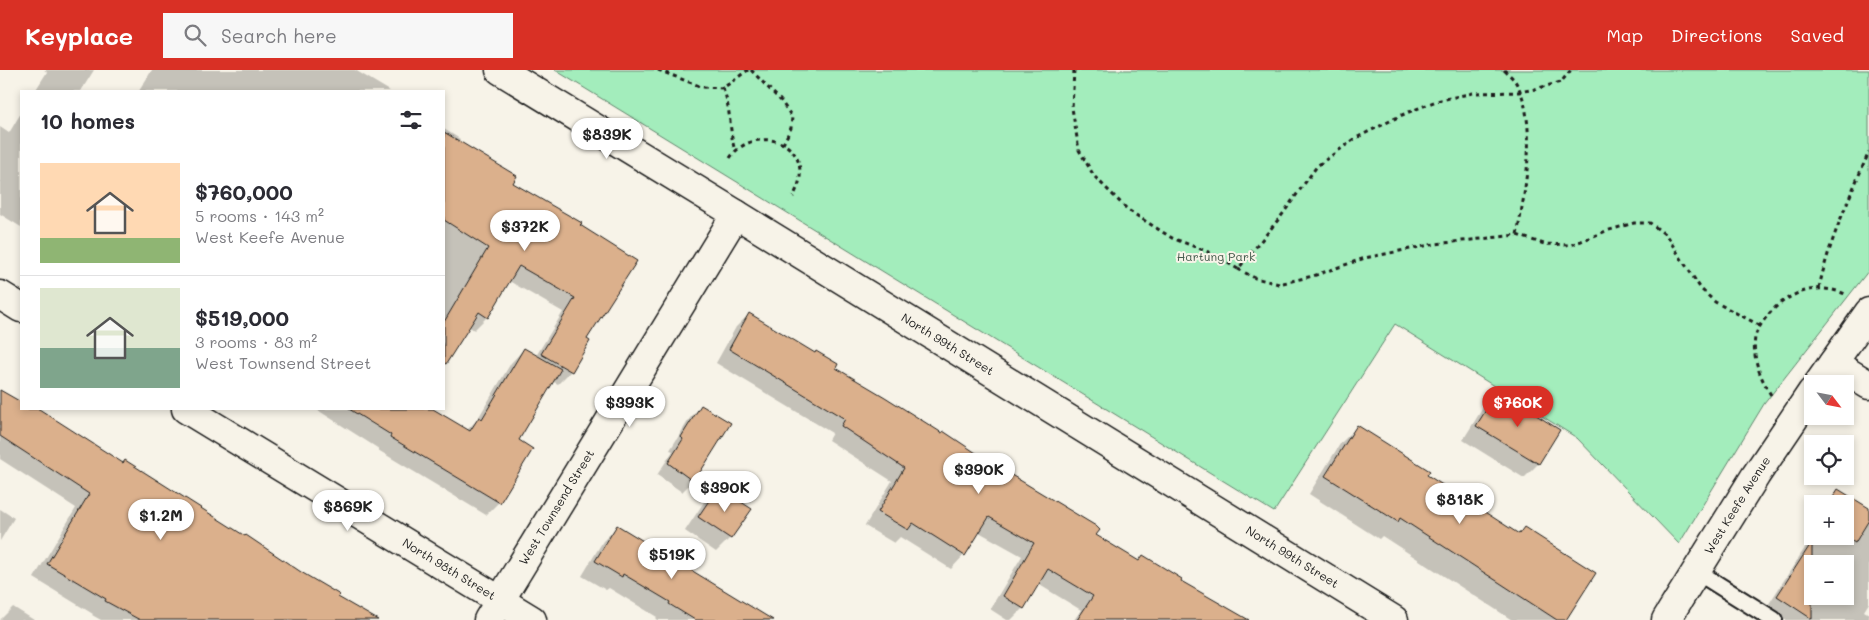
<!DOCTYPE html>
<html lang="en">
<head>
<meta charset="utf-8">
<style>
  :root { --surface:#fff; --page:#f7f7f7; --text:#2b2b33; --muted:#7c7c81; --line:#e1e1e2; --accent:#d93025 }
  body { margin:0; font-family:Mali,sans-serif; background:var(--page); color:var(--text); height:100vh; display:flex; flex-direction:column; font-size:19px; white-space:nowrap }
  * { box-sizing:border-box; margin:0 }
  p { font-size:16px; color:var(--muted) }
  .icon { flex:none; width:28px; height:28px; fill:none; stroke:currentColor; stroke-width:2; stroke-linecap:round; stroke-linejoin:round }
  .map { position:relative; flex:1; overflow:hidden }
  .panel { position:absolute; left:20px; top:20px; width:425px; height:320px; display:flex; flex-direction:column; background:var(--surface); border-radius:0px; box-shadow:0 2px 8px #0003 }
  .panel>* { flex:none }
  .needle { width:32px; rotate:122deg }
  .tools { position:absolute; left:1804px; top:305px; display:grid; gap:10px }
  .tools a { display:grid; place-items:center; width:50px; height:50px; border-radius:0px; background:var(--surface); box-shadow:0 2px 8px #0003; font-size:25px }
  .price { position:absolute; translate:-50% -42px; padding:0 11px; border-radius:18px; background:#fff; color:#222; font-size:16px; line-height:32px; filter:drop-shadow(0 1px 2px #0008) }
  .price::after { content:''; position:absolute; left:50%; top:30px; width:15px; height:11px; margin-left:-8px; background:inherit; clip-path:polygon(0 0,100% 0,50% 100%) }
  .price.selected { background:var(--accent); color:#fff }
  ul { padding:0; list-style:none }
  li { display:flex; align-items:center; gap:15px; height:125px; padding:0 20px }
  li+li { border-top:1px solid var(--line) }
  li span { display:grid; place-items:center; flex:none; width:140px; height:100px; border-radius:0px; color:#555 }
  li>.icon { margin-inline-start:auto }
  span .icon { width:60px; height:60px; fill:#fffc; stroke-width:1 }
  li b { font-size:21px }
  h2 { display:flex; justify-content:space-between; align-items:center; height:60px; padding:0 20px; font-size:21px }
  header { display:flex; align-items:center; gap:30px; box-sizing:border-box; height:70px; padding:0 25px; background:var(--accent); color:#fff }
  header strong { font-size:24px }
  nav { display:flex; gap:28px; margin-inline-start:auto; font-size:18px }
  .search { width:350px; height:45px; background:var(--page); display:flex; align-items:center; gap:12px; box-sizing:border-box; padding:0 18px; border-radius:0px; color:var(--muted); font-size:19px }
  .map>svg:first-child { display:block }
  .green { fill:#a3edbc; stroke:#60846c }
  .shadow { fill:#0003; fill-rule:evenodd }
  .building { fill:#dbb08c; stroke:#1c1c1c }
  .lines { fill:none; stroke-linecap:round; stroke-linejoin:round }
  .service-casing { stroke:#1c1c1c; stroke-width:20 }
  .minor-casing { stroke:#1c1c1c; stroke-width:31 }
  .tertiary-casing { stroke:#1c1c1c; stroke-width:31 }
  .path { stroke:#1c1c1c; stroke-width:3; stroke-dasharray:4 4; stroke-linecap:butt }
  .service { stroke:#f7f3e8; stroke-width:16 }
  .minor { stroke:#f7f3e8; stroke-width:28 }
  .tertiary { stroke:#f7f3e8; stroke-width:28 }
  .labels { text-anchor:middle; stroke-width:4; stroke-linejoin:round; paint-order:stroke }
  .park-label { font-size:12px; fill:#445b4c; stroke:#f7f3e8 }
  .street-label { font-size:12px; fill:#1c1c1c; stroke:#f7f3e8 }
</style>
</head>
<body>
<header>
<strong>Keyplace</strong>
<div class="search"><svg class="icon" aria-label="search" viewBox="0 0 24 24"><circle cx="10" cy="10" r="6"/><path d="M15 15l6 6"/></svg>Search here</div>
<nav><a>Map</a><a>Directions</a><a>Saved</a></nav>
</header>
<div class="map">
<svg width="1869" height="550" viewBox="0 0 1869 550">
  <rect width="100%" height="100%" fill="#f7f3e8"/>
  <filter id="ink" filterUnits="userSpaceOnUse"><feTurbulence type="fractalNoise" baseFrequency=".02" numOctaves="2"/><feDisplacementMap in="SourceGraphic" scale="10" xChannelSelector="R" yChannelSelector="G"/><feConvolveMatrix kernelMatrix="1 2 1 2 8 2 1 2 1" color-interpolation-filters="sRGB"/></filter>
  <g filter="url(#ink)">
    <polygon class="green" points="555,0 1869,0 1869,200 1764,334 1679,474 1577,368 1395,254 1274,442"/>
    <g class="shadow">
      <polygon points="44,0 94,0 81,21 35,21 47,2"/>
      <polygon points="152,0 355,0 390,21 139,21"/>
      <polygon points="21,43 21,157 0,144 0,57 9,63"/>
      <polygon points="444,59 460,69 458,72 511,114 579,156 585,269 588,271 571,301 558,314 552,311 517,371 499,432 486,445 378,380 379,379 316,339 430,339 466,361 477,350 511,293 524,279 536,286 563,242 509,211 487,247 474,260 468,256 444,295"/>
      <polygon points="749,244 1094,466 1138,492 1143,487 1179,511 1246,550 1074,550 1081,540 1038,514 1023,538 1011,550 1007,550 990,539 1022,486 979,462 964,485 951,499 900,467 894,473 865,456 892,411 828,370 832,363 716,293 736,257"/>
      <polygon points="0,321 21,333 21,339 31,339 58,354 336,528 376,550 101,550 92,545 93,544 34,508 76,438 0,389"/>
      <polygon points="1498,322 1559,360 1538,394 1524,408 1463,370 1484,336"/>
      <polygon points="701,337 693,411 682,422 657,405 673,381 670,380 690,348"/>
      <polygon points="1358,356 1426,405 1518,465 1524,459 1564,550 1512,550 1382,466 1379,469 1309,424 1340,374"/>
      <polygon points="718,418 730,468 716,482 685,461 704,432"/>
      <path d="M1839,421L1869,440V533L1864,541L1869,544V550H1781L1765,540L1810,470L1805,467L1812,455V466H1845V434H1826ZM1812,494H1845V526H1812Z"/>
      <polygon points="0,439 14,448 0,471"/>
      <polygon points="617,457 771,550 658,550 656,548 657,547 609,518 606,520 582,506 603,471"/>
      <polygon points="13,537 34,550 0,550"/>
    </g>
    <g class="building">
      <polygon points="444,62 517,106 513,113 582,153 580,155 637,191 587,269 590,271 572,302 541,284 575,228 519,196 488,248 479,242 446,294 444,293 444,252 488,178 444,150"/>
      <polygon points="749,243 815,283 816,281 838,294 836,298 885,327 942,363 943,361 988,391 1096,456 1100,460 1096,465 1139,491 1143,485 1182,509 1181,511 1249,550 1077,550 1093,526 1048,499 1024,539 1003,526 1034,473 989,447 965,486 913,453 908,460 878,442 904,398 841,356 845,349 729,279"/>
      <polygon points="524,278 561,299 519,370 533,379 500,433 390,367 391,365 349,339 433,339 470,361 479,347 482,349"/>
      <polygon points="0,320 21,332 21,339 39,339 123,393 125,390 245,466 246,465 301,502 340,525 338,527 378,550 140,550 105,531 106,529 47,494 89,424 0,366"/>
      <polygon points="1498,321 1560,360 1539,394 1476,356"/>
      <polygon points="701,335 731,353 694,412 668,393 683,369 681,367"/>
      <polygon points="1357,355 1430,401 1427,405 1519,464 1524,457 1596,503 1566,550 1557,550 1400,448 1398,452 1325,406"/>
      <polygon points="718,417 752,439 731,469 698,447"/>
      <polygon points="1838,419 1869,438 1869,450 1855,473 1844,466 1845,434 1829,434"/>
      <polygon points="617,455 773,550 695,550 669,534 670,532 623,504 622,507 595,491"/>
      <polygon points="1812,472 1812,549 1777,526"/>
    </g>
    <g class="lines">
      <g class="service-casing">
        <polyline id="service" points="1696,501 1774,550"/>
      </g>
      <g class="minor-casing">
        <g id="minor">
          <path id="s1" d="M500,0L736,144L1394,550"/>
          <polyline points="0,225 21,238"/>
          <path id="s2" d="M186,339L532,550"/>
          <path id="s3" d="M488,550L736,144"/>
        </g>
      </g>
      <g class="tertiary-casing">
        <g id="tertiary">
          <polyline points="1833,293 1869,315"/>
          <polyline points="1818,314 1869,242"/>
          <path id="s4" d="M1666,550L1756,405L1812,322"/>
        </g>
      </g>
      <g class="path">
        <polyline points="658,0 702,17 723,18 748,0"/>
        <polyline points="751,0 781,31 792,47 791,58 783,74"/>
        <polyline points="1074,0 1072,38 1079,80 1094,106 1128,140 1172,168 1211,183 1238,199 1282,145 1317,96 1356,68 1402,45 1436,31 1473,23 1519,22 1535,19 1561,12 1571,0"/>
        <path d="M1504,0C1507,3 1512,7 1515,11C1539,49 1525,123 1517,165"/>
        <path d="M723,18C731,38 729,61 735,81"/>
        <path d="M730,88C748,60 798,64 800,101C801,111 797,119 793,127"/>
        <polyline points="1238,199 1255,208 1279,214 1313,206 1365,188 1435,174 1517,165 1544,174 1571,175 1606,161 1634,153 1650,153 1666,165 1701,219 1715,232 1761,256"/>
        <path d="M1819,218C1829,171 1850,126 1869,82"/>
        <path d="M1771,325C1760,307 1752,288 1755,267C1757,259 1764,250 1769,244C1788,222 1818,212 1845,224"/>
      </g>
      <use href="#service" class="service"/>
      <use href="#minor" class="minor"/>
      <use href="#tertiary" class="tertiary"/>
    </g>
  </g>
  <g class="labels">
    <g class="park-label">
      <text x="1216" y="191">Hartung Park</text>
    </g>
    <g class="street-label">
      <text dy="4" stroke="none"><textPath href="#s1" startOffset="525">North 99th Street</textPath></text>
      <text dy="4" stroke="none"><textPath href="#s4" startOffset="135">West Keefe Avenue</textPath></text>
      <text dy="4" stroke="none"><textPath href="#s3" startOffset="132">West Townsend Street</textPath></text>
      <text dy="4" stroke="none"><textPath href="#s1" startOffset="930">North 99th Street</textPath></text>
      <text dy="4" stroke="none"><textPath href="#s2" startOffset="308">North 98th Street</textPath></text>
    </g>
  </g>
</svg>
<div class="tools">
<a><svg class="needle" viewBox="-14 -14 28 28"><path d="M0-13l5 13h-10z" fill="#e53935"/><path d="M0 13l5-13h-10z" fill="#7c7c81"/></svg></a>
<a><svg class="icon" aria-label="locate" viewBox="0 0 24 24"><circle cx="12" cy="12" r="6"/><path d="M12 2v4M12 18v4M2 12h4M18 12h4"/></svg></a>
<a>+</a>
<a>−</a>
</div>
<b class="price" style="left:607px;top:90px">$839K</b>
<b class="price" style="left:525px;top:182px">$372K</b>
<b class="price" style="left:630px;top:358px">$393K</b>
<b class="price selected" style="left:1518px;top:358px">$760K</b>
<b class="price" style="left:979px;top:425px">$390K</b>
<b class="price" style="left:725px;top:443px">$390K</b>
<b class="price" style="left:1460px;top:455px">$818K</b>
<b class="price" style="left:348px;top:462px">$869K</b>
<b class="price" style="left:161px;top:471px">$1.2M</b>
<b class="price" style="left:672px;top:510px">$519K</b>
<section class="panel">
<h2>10 homes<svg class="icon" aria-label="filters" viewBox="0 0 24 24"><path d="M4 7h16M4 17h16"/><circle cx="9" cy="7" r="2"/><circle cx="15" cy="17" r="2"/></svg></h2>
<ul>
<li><span style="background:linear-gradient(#ffd9b3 75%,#8fb573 0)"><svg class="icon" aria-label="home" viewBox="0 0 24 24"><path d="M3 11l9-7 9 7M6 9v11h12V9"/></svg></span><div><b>$760,000</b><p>5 rooms · 143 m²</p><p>West Keefe Avenue</p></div></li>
<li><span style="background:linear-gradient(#dfe7d0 60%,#7fa58c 0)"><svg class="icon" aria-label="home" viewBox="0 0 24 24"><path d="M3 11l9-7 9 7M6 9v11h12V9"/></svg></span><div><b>$519,000</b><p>3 rooms · 83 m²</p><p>West Townsend Street</p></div></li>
</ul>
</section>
</div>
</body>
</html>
